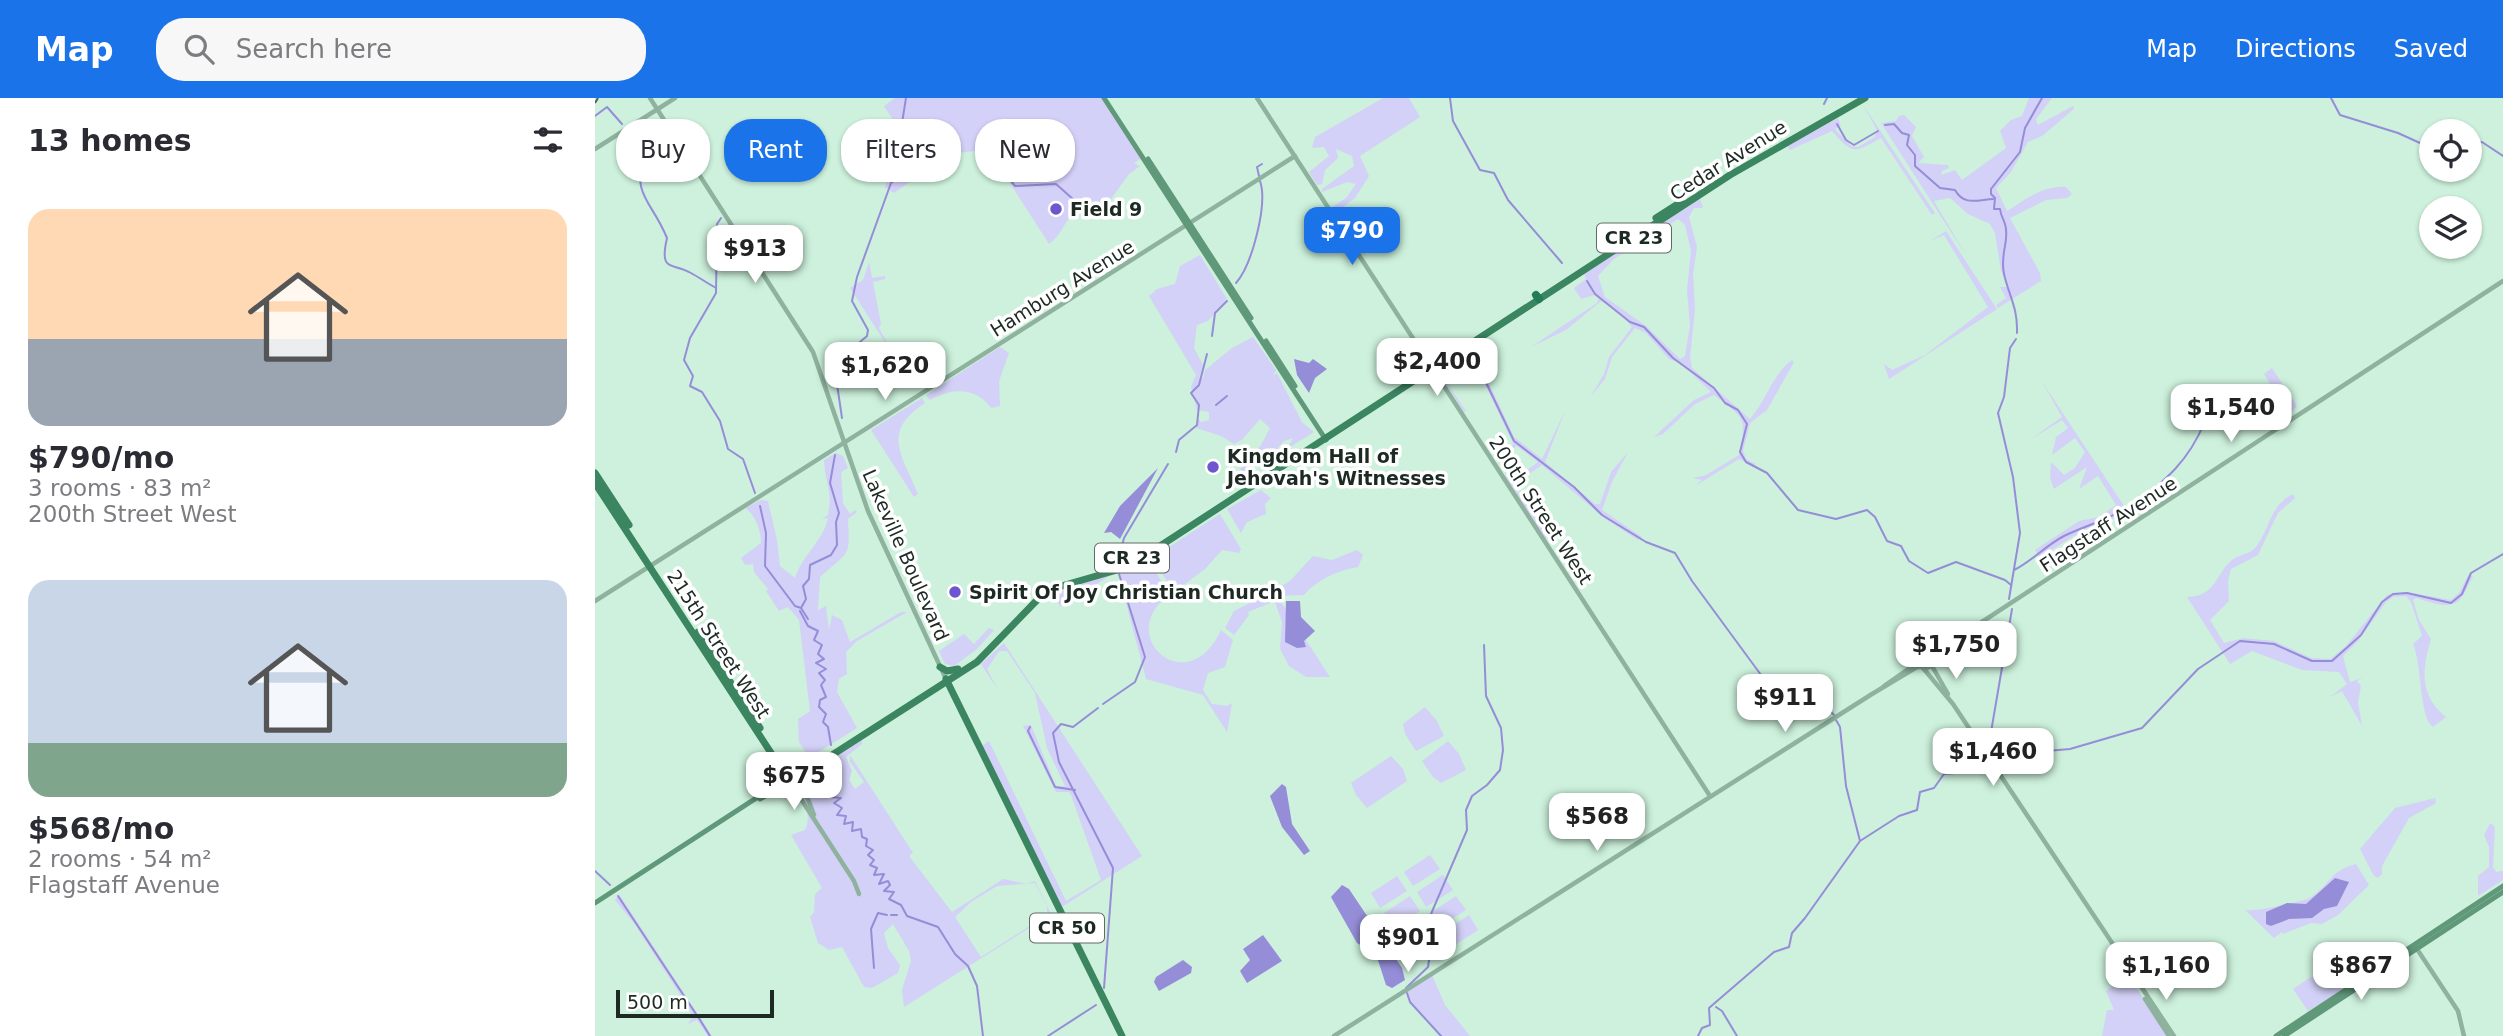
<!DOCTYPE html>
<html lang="en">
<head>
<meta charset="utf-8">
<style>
  :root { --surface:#fff; --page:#f7f7f7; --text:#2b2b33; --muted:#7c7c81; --accent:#1a73e8 }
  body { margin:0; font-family:"DejaVu Sans",sans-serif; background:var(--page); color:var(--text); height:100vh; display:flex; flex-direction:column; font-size:26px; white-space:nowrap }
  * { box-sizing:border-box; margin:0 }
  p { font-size:23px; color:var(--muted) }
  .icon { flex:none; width:38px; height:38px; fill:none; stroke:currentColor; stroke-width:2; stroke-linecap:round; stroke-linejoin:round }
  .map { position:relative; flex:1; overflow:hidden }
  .drawer { display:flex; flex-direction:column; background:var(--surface); width:595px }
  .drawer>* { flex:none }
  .hud { position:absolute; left:21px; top:21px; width:665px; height:63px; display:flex; gap:14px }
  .tools { position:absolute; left:1824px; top:21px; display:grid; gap:14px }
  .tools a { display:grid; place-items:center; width:63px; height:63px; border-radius:50%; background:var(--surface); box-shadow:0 2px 5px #0004; font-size:35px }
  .scale { position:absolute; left:21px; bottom:18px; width:158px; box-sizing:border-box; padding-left:7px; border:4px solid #1d2a23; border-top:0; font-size:19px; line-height:24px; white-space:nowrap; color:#1d2a23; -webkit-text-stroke:5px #fff; paint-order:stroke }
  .price { position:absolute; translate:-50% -60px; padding:0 16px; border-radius:14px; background:#fff; color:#222; font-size:23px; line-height:46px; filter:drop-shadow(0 2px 4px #0008) }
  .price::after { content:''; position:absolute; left:50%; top:42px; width:21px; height:16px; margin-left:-10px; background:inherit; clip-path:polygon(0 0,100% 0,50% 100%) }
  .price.active { background:var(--accent); color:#fff }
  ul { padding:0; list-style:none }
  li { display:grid; align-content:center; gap:14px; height:371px; padding:0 28px }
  li span { display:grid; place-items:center; height:217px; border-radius:21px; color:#555 }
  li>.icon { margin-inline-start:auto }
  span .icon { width:126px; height:126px; fill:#fffc; stroke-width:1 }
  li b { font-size:30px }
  h2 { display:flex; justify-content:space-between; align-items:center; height:84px; padding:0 28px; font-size:30px }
  .pill { padding:0 24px; border-radius:28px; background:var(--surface); box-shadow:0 2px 5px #0004; font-size:24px; line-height:63px }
  .pill.active { background:var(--accent); color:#fff }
  header { display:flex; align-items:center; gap:42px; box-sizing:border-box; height:98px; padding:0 35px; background:var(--accent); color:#fff }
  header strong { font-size:33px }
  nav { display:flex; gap:38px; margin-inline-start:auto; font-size:24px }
  .search { width:490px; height:63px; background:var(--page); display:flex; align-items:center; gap:18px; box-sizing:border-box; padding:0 24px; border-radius:28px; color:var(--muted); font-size:26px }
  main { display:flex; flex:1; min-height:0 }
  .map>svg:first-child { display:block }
  .green { fill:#d3d1f7; fill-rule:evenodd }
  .water { fill:#958dd8 }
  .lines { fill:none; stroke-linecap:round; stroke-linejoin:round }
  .stream { stroke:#958dd8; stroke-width:2 }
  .tertiary { stroke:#8eb29e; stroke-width:4.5 }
  .secondary { stroke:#60987a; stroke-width:5 }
  .primary { stroke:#3c8561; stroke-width:7 }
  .trunk { stroke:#227c56; stroke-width:8 }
  .rail { stroke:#4e6156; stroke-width:2; stroke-dasharray:9 9; stroke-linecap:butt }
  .poi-dot { fill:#6e56cf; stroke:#fff; stroke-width:2.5 }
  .labels { text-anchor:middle; stroke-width:7; stroke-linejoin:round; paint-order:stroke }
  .shield { fill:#fff; stroke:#616a65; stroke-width:2 }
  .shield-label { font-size:18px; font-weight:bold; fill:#1d2a23 }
  .street-label { font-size:19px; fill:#1d2a23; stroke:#fff }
  .poi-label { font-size:19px; font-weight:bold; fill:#1d2a23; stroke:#fff; text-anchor:start }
</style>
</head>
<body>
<header>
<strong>Map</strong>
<div class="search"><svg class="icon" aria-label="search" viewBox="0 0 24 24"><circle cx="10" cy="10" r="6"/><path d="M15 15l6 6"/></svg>Search here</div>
<nav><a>Map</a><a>Directions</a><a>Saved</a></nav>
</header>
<main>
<section class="drawer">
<h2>13 homes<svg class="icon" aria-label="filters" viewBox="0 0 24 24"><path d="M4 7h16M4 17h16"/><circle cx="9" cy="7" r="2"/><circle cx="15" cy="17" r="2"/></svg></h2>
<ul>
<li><span style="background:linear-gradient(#ffd9b3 60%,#9aa5b1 0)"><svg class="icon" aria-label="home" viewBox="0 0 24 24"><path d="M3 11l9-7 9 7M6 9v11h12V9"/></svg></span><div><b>$790/mo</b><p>3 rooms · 83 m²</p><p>200th Street West</p></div></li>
<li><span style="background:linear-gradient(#c9d6e8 75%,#7fa58c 0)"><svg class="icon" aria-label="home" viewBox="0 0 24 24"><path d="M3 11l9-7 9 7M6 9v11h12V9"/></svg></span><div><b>$568/mo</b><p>2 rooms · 54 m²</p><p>Flagstaff Avenue</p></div></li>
</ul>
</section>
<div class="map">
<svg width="1908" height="938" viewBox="0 0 1908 938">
  <rect width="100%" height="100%" fill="#cdf1dc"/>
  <g class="green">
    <path d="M300,0H511L549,59L539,65L545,68L534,76L509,111L488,106C471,116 469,136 454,146L398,59L381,53L360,55L364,67L351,75L343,64L299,95L290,89L293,79L323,60L289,8Z"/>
    <polygon points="788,0 814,0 825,19 765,58 774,78 760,100 744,112 772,161 736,110 751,100 761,86 752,84 727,94 727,91 759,68 757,58 741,51 743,60 730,72 727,86 722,87 714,74 734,58 729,49 717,50 720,39"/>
    <path d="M1434,0H1457L1441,21L1443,27L1478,8L1479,11L1447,38L1433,44L1416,74L1401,90L1412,113C1430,102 1448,87 1471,89L1477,96L1472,100L1451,102L1415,120L1445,175L1446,183L1403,210L1401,207L1411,200L1405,189H1414L1406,173L1400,135L1395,126L1373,116L1355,100L1339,103L1372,159L1286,25L1301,23L1304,18L1309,17L1321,29L1317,38L1329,59L1323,65L1353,67L1354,70L1347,73L1346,77L1360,72L1367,82L1411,50L1405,33L1416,22L1427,18Z"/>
    <path d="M1268,7L1340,115L1337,117L1286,40C1259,55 1258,57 1237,33L1195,52L1192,47L1266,8L1243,20L1246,28L1240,31L1256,48L1263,49L1280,39L1282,32Z"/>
    <path d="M1105,101L1108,110H1099L1094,119L1102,149L1098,177L1100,212L1095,259L1097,270L1155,321C1171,303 1177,277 1197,262L1199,264L1172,312L1155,325L1148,353L1151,361L1161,366L1158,368L1144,361L1100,388L1107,382L1098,380L1111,377L1144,357C1151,320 1152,322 1119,297L1100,306L1068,336L1059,339L1099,302L1116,294L1087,266L1074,261L1051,235L1040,230L1017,259L1010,281L996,298L1009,276L1014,259L1037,229L1025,215L1006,203L971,232L936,249L1002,205L1004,201L1000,197L986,201L979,190L991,181L989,176ZM1083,121L1090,127L1096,153L1092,193L1095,227L1090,258L1085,261L1051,228L1010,199L1003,178L1019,161Z"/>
    <polygon points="1351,133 1402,211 1294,281 1289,266 1297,272 1330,257 1393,209 1349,137 1335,143"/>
    <polygon points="605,157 632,201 613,223 602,227 599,250 608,267 604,282 608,280 610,272 637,250 658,239 681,272 678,277 682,275 707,324 719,334 692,351 698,340 689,343 671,363 656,368 651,379 626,394 666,347 675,330 665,321 648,341 639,346 626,338 601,330 603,321 606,324 614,322 614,314 602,312 596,289 601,277 554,198 562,191 580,186 585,168"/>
    <polygon points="274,164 277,180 290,178 290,181 278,184 286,226 284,230 299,258 255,190 268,182"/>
    <polygon points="885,243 893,255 886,250 870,256 868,263 887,270 919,339 947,361 971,311 950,364 1000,406 1005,406 1016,374 1033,354 1017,384 1007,412 1047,439 1043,442 1009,420 947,367 918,387 944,427 958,433 969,429 950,441 909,376 917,384 943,364 922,348 916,352 918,345 884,274 879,272 868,279 856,268 848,273 848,279 871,313 869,314 845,276 848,269 860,260 867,277 872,275 863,258"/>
    <path d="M405,249L414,255L404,283L405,308L396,310C381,288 355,290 335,302L331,297Z"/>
    <polygon points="1677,270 1702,308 1692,319 1688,307 1669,276"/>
    <polygon points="1446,282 1531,411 1525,418 1490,431 1444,460 1440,452 1484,423 1504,419 1521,407 1503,378 1484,391 1492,369 1459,391 1455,380 1456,364 1469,377 1480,370 1490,354 1480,340 1457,357 1461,339 1473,330 1467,322 1433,343 1467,319"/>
    <path d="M327,300L330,305C285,334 308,358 323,396L319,399L276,332Z"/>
    <path d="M241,355L248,358L253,370L246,374L248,405L255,416L260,412L262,414L253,421C255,460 255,452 225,479L223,512L231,508L234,532L237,517L247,522L255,544L306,514H312L262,543L251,554L252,576L244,581L242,594L262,630L214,660L204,644L203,621L215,613L204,522L193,509L184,513L171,493L173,491L159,474L158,466L150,467L146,460L166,445C166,432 160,416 150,410L166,402L173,403L182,442L185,468L200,480C207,457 229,442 233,420L227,421L233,417C238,392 230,386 229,362Z"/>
    <polygon points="666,392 676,400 670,406 671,416 652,424 646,435 632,411"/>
    <path d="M1698,396L1700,400L1683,415L1663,457L1636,471L1633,483L1634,503L1615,522L1629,545L1648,540L1679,543L1716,560L1735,561L1751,548L1792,497L1812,494L1856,502L1864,495L1874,476L1878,479C1873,486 1871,494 1866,500C1856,514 1834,503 1821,500L1818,502L1824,522L1836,541C1827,571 1824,598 1851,619L1838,629C1824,620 1827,565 1818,546L1827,538L1816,504L1811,498L1798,499L1791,504L1763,543L1748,558L1755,584L1768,580L1762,583L1766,588L1763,604L1767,628L1747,593L1735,599L1752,586L1744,574L1707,572L1657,553L1635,566L1592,499C1622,498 1620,476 1637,462C1644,456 1655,457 1661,449C1676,429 1674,408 1698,396Z"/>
    <polygon points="625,416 646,451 644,455 627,452 610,471 579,494 557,460"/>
    <path d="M762,452L768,457L763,469C743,472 723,481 709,497L684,498L680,492L695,483L718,458L737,462Z"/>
    <path d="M552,461L575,496C517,537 593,605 626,532L638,542L630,569L613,575L608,592L617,606L632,608L637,605L632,634L608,597L551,581L523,474Z"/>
    <polygon points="519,475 466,509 457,495 464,491"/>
    <polygon points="673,484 735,579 711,579 694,568 685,551 687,524"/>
    <polygon points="663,501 674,501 675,505 653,514 654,517 639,537 630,530 639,513"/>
    <polygon points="394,530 399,532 382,551 359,568 350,566 344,553 369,536 379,546"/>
    <polygon points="409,545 547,758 465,810 387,648 394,643 471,803 506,782 476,697 474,694 461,694 428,628 436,627 461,688 470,688 452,650 440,595 412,553 404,553 392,571 403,592 386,566"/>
    <polygon points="830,609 842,623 849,638 821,653 810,636 808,626"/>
    <path d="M267,642V646L251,659L257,673L254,682L260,691L269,684L255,664V657L338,786L318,755L314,758L357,814L408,781L431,786L440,783L456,816L309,909L307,892L316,863L314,853L298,826L289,835L293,850L305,867L303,875L277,890L269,889L247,849L234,852L223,845L215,819L219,814L220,796L227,790L196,737L210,732C218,716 207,698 198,684ZM440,785L452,808V817L386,859L360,819L376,804L402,788Z"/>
    <polygon points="853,643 864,656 871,672 846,685 838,679 827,663"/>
    <polygon points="796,658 808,671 812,683 772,710 761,697 756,685"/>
    <polygon points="1840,700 1841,705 1814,720 1787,768 1787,776 1783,780 1779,778 1765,751 1800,710"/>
    <polygon points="1895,725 1900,729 1898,769 1901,774 1908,773 1908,782 1883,798 1883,778 1894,769 1894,749 1889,737"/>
    <polygon points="835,757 845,771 818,788 809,774"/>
    <path d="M1761,766L1774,787L1743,817L1727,826L1716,825L1688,836L1687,834L1679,840L1650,812C1659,814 1709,804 1716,799C1735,787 1734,773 1761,766Z"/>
    <polygon points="848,777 858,792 831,809 822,794"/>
    <polygon points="802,778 812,793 785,810 776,795"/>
    <polygon points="24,796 117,938 113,938 102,922 93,926 97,919 95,912 39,825 20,802"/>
    <polygon points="815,798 825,813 798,830 789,815"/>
    <polygon points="861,798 871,812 844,829 835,815"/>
    <polygon points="874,817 883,832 857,849 848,834"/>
    <polygon points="1742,876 1748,892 1713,913 1698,891 1716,879"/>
    <polygon points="837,877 850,907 875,938 846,938 815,904 812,894"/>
    <polygon points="1533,877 1572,938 1507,938 1512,912 1519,912 1511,893"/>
  </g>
  <g class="water">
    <polygon points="699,261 714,265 718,261 732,271 720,280 714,295 702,277"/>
    <polygon points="563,370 525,441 516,434 509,435 525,408"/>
    <polygon points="691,503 705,503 706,519 720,533 709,543 711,549 702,550 690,544"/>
    <polygon points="687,686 691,689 697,726 715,753 709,757 687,729 675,698"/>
    <polygon points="1740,780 1754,784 1742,808 1729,811 1717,820 1694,821 1676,828 1671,826 1671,814 1692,805 1711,806"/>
    <polygon points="747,787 754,791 807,870 810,882 797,890 791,887 781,856 762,845 736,799"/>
    <polygon points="668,837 687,863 652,885 645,873 655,862 648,851"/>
    <polygon points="588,862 597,869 596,875 564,893 559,884 561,879"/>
  </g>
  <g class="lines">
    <g class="stream">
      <polyline points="855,0 858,23 885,72 899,75 913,102 967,165"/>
      <polyline points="1736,0 1745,17 1803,35 1836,50"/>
      <polyline points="1229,6 1232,0"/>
      <polyline points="0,18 12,9 27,26"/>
      <polyline points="1242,26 1251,42 1259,47 1283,33"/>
      <path d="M1290,27L1299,26L1307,35L1314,37L1312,47L1320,57V68L1345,90L1360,92C1369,108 1382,102 1398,101"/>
      <path d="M35,34L47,52C38,101 56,101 72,140C64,175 77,164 96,175C105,180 112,185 121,190"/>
      <polyline points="1874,46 1887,44 1908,58"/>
      <polyline points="390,51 420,88 461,86 479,102 495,105"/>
      <polyline points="664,78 662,69 667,66"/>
      <polyline points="126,120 122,126 121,195 95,240 89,262 98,278 95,288 107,294 125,323 133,351 148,361 160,395"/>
      <polyline points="992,183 1000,196 1035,224 1049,229 1078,260 1119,290 1130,305 1143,312 1152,326 1145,354 1151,364 1172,375 1203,412 1241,421 1272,412 1280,419 1292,443 1306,448 1314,463 1333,475 1361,464 1410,482 1416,487"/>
      <path d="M641,185C657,167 673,106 665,83"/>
      <path d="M1422,235C1423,210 1414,198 1409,176C1405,157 1413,146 1411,132C1411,124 1406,120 1405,111H1399L1400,100L1396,96V91L1425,54L1430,30L1447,0"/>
      <polyline points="617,238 620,215 632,203"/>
      <polyline points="863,266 865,268"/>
      <polyline points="868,268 886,274 919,343 979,389 1007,417 1051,444 1080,455 1097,483 1180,596 1230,608 1239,617"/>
      <polyline points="621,307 632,298"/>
      <polyline points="247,320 239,266 272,238 273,232 257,203 262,179 296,85 325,63 322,49 307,25 311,0"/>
      <polyline points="581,354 584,342 602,327 604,307 596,295 604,287 612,256"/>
      <polyline points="165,408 171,435 170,468 200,508 206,510 213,521"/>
      <path d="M1535,408C1570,384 1594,363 1610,323"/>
      <polyline points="524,459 529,440 573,366"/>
      <path d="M1419,472C1437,463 1450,448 1469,438C1490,428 1509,423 1530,411"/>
      <polyline points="1414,501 1425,435 1418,379 1403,315 1409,299 1415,250 1421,241"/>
      <polyline points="206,510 211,501 208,488 214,481 215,467 236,457 242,447 241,424 244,415 235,385 240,357"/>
      <polyline points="1417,511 1395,640 1395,649 1403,657 1475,651 1547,630 1603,571 1645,543 1679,546 1717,563 1737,563 1766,537 1787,504 1798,496 1812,495 1856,505 1867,496 1876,475 1908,456"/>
      <polyline points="205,513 213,528 223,533 219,542 227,547 223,556 229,561 221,565 231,571 224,575 230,582 226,587 231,599 225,602 224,609 231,616 228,624 233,629 236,647"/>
      <polyline points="508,606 540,584 550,559 524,476"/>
      <polyline points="503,610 478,629 466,626 458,635 464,664 518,770 509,890"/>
      <polyline points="1241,622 1245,629 1251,688 1265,743"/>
      <polyline points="435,629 433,633 460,689 480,692"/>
      <polyline points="242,660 243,665 237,671 240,675 233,679 239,685 233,691 242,692 236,699 246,700 239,705 247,710 242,717 251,718 249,726 258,724 257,733 266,731 267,739 272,741 271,748 278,752 273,757 279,762 275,767 282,770 279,777 289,776 284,786 293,783 295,787 289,793 299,794 294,801 306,807 312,818 343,829 360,856 373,868 382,888 388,938"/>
      <polyline points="0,773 15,787"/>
      <polyline points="23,798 101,916"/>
      <polyline points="296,817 302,817"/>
      <polyline points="279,870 276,831 283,815 292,817"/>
      <polyline points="811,890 833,869 838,837 836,816 872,732 871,712 877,698 892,687 905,672 908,652 906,630 891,598 889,547"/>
      <polyline points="812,895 815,904 846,938"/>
      <polyline points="1121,909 1127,913 1142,938"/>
      <polyline points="102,917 115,938"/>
      <polyline points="453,938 501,907"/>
      <polyline points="1103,938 1107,930 1115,927 1114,910 1179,854 1194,849 1197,835 1210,820 1265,743 1304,718 1322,712 1325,694 1339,690 1349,676 1360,675 1371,663 1376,668 1388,661"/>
    </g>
    <g class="tertiary">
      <polyline points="55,0 218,254 273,413 350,579"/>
      <polyline points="662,0 1115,698"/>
      <polyline points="0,51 80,0"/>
      <polyline points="0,503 700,58"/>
      <circle cx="1331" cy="564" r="6"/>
      <polyline points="1334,559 1344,556 1373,533 1908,183"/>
      <polyline points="1337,567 1358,546"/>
      <polyline points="1337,568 1353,596"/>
      <polyline points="1328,570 1358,606 1579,938"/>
      <polyline points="1289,588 1326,562"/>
      <polyline points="196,677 213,701 219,717"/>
      <polyline points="195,684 259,783 264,796"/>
      <polyline points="1820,848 1863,913 1869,938"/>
      <polyline points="1550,901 1574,938"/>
      <polyline points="739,938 1277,596 1322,569 1327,569"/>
    </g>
    <g class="secondary">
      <polyline points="509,0 731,342"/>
      <polyline points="553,61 656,220"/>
      <polyline points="671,243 700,288"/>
      <polyline points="165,701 195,684"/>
      <polyline points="0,805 192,680"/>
      <polyline points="1681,938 1908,788"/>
      <polyline points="1689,938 1908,794"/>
    </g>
    <g class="primary">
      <polyline points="1061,120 1086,104"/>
      <polyline points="0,375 34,427"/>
      <polyline points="0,385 195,684 382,564 445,499 463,489 522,472 542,463 1135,77 1270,0"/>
      <polyline points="103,534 165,630"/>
      <polyline points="345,569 352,573 363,571"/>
      <polyline points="351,581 527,938"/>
    </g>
    <polyline class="trunk" points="941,197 944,201"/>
    <polyline class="rail" points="0,5 3,0"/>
  </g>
  <g class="poi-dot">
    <circle cx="461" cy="111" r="7"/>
    <circle cx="618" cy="369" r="7"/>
    <circle cx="360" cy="494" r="7"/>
  </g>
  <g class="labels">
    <g class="shield">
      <rect x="1002" y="125.5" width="74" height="29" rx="5"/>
      <rect x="500" y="445.5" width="74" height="29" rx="5"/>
      <rect x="435" y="815.5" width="74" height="29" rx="5"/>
    </g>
    <g class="shield-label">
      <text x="1039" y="146">CR 23</text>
      <text x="537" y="466">CR 23</text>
      <text x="472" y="836">CR 50</text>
    </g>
    <g class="street-label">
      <text transform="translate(1133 62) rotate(-32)" y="7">Cedar Avenue</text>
      <text transform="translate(467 190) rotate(-32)" y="7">Hamburg Avenue</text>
      <text transform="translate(946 412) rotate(57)" y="7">200th Street West</text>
      <text transform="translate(1513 426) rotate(-33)" y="7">Flagstaff Avenue</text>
      <text transform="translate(311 457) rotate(66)" y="7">Lakeville Boulevard</text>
      <text transform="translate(124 546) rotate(57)" y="7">215th Street West</text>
    </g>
    <g class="poi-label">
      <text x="475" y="118">Field 9</text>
      <text x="632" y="365">Kingdom Hall of<tspan x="632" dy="22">Jehovah's Witnesses</tspan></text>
      <text x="374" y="501">Spirit Of Joy Christian Church</text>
    </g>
  </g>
</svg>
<div class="tools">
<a><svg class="icon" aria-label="locate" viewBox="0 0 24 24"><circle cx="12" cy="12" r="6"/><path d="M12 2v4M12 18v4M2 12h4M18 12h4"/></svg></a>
<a><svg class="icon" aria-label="layers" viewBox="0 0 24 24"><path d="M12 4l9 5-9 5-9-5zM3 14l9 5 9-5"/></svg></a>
</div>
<div class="scale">500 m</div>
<b class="price active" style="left:757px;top:169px">$790</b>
<b class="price" style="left:160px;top:187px">$913</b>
<b class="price" style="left:842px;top:300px">$2,400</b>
<b class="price" style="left:290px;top:304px">$1,620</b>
<b class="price" style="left:1636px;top:346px">$1,540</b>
<b class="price" style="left:1361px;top:583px">$1,750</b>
<b class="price" style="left:1190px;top:636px">$911</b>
<b class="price" style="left:1398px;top:690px">$1,460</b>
<b class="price" style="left:199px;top:714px">$675</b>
<b class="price" style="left:1002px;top:755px">$568</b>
<b class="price" style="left:813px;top:876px">$901</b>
<b class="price" style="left:1571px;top:904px">$1,160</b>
<b class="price" style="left:1766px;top:904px">$867</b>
<div class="hud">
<a class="pill">Buy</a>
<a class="pill active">Rent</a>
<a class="pill">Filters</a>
<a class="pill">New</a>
</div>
</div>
</main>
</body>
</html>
